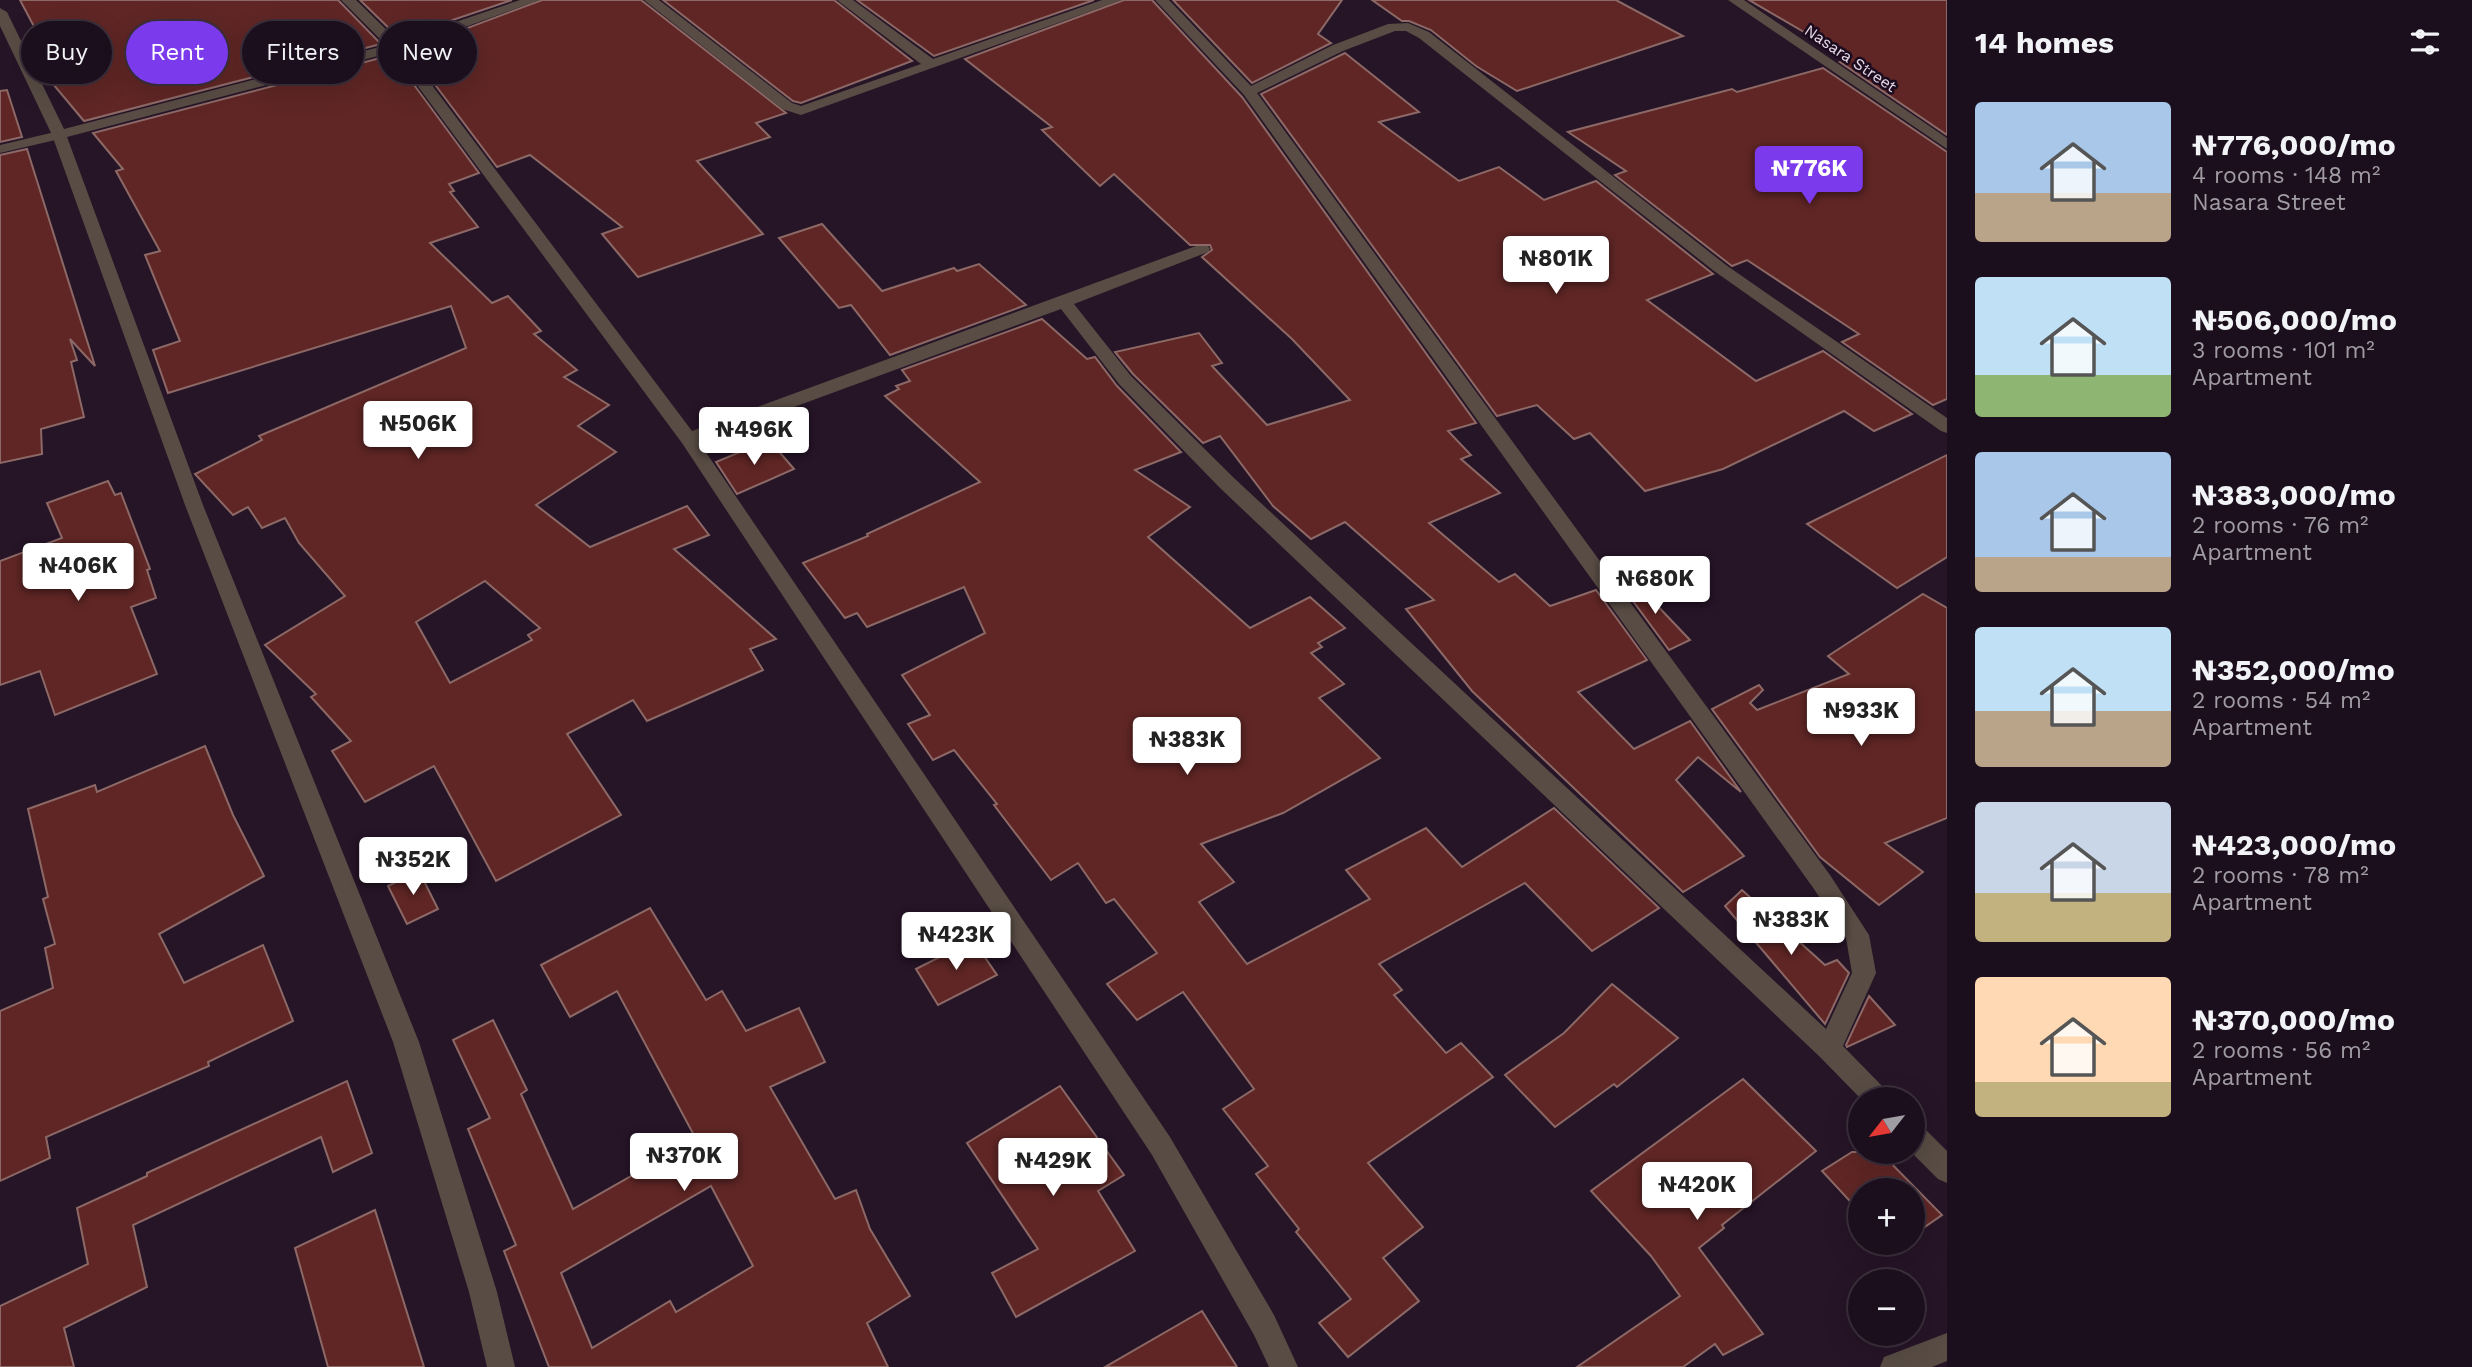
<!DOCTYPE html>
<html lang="en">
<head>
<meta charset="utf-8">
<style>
  :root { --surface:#1c0f1d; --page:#291d2a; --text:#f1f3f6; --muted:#a09ca4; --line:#3a2f3b; --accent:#7c3aed }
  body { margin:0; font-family:"Work Sans",sans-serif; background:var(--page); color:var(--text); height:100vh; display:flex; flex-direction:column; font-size:26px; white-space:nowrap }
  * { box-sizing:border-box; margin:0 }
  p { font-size:23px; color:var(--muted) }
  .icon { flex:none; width:38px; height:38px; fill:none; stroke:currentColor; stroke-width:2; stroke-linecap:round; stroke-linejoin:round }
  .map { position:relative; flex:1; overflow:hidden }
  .panel { display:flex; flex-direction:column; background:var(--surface); width:525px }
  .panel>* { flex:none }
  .hud { position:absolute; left:21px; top:21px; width:665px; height:63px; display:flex; gap:14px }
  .needle { width:46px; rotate:239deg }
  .fabs { position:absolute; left:1848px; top:1087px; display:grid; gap:14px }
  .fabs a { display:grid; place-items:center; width:77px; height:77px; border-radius:50%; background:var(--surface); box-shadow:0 7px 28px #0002,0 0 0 2px var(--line); font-size:35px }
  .price { position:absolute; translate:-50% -60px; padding:0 16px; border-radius:7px; background:#fff; color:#222; font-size:23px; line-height:46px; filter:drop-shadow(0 2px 4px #0008) }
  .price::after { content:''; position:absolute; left:50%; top:42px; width:21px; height:16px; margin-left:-10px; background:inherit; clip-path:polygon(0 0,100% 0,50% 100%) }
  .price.on { background:var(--accent); color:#fff }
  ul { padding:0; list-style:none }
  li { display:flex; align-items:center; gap:21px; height:175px; padding:0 28px }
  li span { display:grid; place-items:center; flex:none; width:196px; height:140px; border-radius:7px; color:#555 }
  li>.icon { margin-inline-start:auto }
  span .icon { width:84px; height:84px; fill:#fffc; stroke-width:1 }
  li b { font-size:30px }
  h2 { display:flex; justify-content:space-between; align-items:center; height:84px; padding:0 28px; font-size:30px }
  .chip { padding:0 24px; border-radius:32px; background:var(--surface); box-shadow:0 7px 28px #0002,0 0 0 2px var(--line); font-size:24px; line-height:63px }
  .chip.on { background:var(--accent); color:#fff }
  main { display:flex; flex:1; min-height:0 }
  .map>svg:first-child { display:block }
  .building { fill:#5f2625; stroke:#8c6966; stroke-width:2; fill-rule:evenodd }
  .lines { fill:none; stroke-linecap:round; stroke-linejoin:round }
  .minor { fill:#584c44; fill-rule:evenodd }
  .tertiary { fill:#584c44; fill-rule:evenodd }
  .labels { text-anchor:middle; stroke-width:5; stroke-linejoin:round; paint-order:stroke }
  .far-street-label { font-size:16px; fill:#e7dbe8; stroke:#1c0b1e }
</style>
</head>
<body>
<main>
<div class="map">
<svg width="1947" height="1367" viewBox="0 0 1947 1367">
  <rect width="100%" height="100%" fill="#261427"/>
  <g class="building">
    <polygon points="20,0 338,0 381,44 84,121 53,84 60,82 54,71 57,70"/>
    <polygon points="360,0 512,0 399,38"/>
    <polygon points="542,0 641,0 786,113 756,123 770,137 697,161 763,234 638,277 602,234 622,227 530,155 497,167 409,50"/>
    <polygon points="663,0 834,0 912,61 801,103 793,101"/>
    <polygon points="857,0 1094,0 934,56"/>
    <polygon points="1124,0 1152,0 1242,97 1476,423 1448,431 1471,455 1461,459 1500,493 1429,523 1499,582 1515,574 1550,606 1596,590 1647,660 1578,692 1634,749 1690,721 1741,792 1698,757 1676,780 1744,856 1683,892 1472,691 1406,609 1434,600 1345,522 1311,539 1273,506 1220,436 1203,443 1133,374 1115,352 1199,333 1222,363 1212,366 1267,425 1350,400 1292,339 1202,257 1212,250 1210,245 1190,245 1114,174 1100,186 1042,130 1052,127 965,59"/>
    <polygon points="1173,0 1342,0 1318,34 1331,43 1252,83"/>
    <polygon points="1372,0 1616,0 1683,36 1517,91 1476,66 1431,30 1409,21 1402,21"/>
    <polygon points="1749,0 1947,0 1947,135 1840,62 1850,59"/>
    <polygon points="1345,53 1419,112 1379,122 1459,181 1499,167 1544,200 1596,181 1713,274 1647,300 1756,381 1823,351 1912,414 1874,431 1844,411 1723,469 1645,491 1590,433 1574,439 1537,405 1497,416 1261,94"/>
    <path d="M392,55L479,173L449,184L454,191L450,192L478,227L430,243L492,303L508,296L541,331L534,334L577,370L564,377L609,405L578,426L616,452L536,505L590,547L687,506L709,535L674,549L776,639L750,649L763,670L647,721L633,700L567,734L621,815L496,881L434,766L365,802L332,751L351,741L311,697L316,694L265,645L345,596L299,543L285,518L262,528L248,507L233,515L195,474L262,440L259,436L466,348L451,306L168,393L153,350L180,341L145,255L160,251L116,171L123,169L93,133ZM485,581L540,628L528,635L532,640L450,683L416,622Z"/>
    <polygon points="1823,68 1947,152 1947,399 1933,405 1842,342 1859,334 1747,260 1732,266 1728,263 1615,175 1626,171 1568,132 1732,89 1737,92"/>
    <polygon points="7,90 22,137 0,142 0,91"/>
    <polygon points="27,149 95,366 70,339 77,360 71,362 84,417 41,429 42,454 0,463 0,155"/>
    <polygon points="822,224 882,291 954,268 957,271 979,264 1026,305 890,355 851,305 839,308 779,238"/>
    <polygon points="1042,319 1087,359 1095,357 1117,386 1181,452 1135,470 1190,507 1148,537 1250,628 1310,597 1345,628 1318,643 1322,647 1311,653 1344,684 1319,698 1380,758 1283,813 1201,844 1234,882 1199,902 1247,964 1370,899 1346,870 1426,828 1462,867 1554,808 1659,908 1592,951 1525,883 1379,964 1402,990 1394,995 1446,1053 1461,1043 1493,1077 1368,1163 1423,1227 1383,1258 1419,1301 1348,1357 1319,1323 1351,1299 1296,1232 1299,1229 1256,1174 1268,1166 1223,1109 1254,1089 1183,992 1137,1020 1107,984 1157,953 1114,899 1106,903 1078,863 1051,880 994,805 997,804 954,750 933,760 908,724 930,715 902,675 985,633 964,587 867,627 857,613 845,618 803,563 868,536 867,534 980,482 885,396 899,389 896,386 910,381 902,370"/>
    <polygon points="769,440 794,469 737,494 716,462"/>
    <polygon points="1947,455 1947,557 1897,588 1807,524"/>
    <polygon points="108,481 115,495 121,493 150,569 147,570 156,598 131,607 157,674 55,715 40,671 0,685 0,561 62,538 47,503"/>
    <polygon points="1631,578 1690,640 1669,650 1619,582"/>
    <polygon points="1923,594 1947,608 1947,818 1885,843 1923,872 1879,905 1820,857 1712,709 1759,685 1763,690 1750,703 1757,710 1849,674 1828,656"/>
    <polygon points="205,746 233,815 264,876 159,934 184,983 263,945 293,1021 208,1062 209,1066 46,1137 50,1158 0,1181 0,1011 53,988 45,948 55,944 43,899 48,897 28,809 95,785 97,792"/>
    <polygon points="419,871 438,909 407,924 388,886"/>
    <polygon points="1742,890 1825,965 1837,960 1849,973 1825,1024 1725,906"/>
    <path d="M650,908L706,1000L722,991L746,1031L799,1008L825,1062L770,1087L835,1199L856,1190L870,1229L910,1296L867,1323L888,1367H549L504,1251L516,1245L468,1129L490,1118L453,1040L493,1020L527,1090L521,1094L573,1209L696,1139L617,991L570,1017L541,965ZM711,1186L753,1266L676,1312L670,1301L592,1348L561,1273Z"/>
    <polygon points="973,940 997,975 938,1005 916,969"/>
    <polygon points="1612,984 1678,1038 1617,1087 1614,1084 1555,1127 1505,1075 1564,1033"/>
    <polygon points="1869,996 1895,1025 1847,1047 1846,1045"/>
    <polygon points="1743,1079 1816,1151 1722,1225 1724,1228 1699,1248 1763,1334 1723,1355 1715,1344 1683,1367 1577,1367 1680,1296 1651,1256 1591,1191"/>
    <polygon points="347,1081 372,1153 333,1172 321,1137 133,1225 147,1287 64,1328 74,1367 0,1367 0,1306 88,1264 77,1208 147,1176 147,1173"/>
    <polygon points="1060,1086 1124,1175 1098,1191 1135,1251 1016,1317 992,1273 1038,1249 967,1143"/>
    <polygon points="1852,1152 1880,1152 1942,1215 1913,1235 1913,1190 1860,1190 1860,1212 1822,1171"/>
    <polygon points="375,1210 424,1367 328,1367 295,1248"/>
    <polygon points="1202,1311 1237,1367 1105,1367"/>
  </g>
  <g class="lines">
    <g class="minor">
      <polygon points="341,0 356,0 401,44 692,431 1196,246 1208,246 1210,249 1208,252 1074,304 1131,376 1234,478 1826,1029 1852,973 1846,938 1814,889 1244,95 1155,0 1169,0 1251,86 1333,45 1388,24 1408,23 1429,32 1726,265 1947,418 1947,433 1941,431 1714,271 1419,38 1406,31 1395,31 1343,51 1257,93 1830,875 1869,935 1876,973 1843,1046 1887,1091 1891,1099 1861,1099 1820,1057 1220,488 1119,384 1061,309 699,442 1170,1137 1274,1315 1298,1367 1269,1367 1254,1335 1152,1155 682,443 391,50"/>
      <polygon points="644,0 659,0 792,103 801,106 921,64 837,0 853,0 933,59 1102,0 1122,0 801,115 782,109"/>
      <polygon points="1728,0 1744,0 1947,138 1947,149"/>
      <polygon points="59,131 64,132 66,135 64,138 0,153 0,145"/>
      <polygon points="1913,1123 1922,1126 1947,1151 1947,1183 1938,1179 1911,1152"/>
      <polygon points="1947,1333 1947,1361 1932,1367 1880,1367 1884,1357"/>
    </g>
    <polygon class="tertiary" points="520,0 540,0 401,50 67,137 203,505 419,1042 497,1292 515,1367 487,1367 469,1292 393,1042 185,505 52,135 0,26 0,8 7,12 64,129 391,44"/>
  </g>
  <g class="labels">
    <g class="far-street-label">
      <text transform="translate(1851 58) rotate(34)" y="6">Nasara Street</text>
    </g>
  </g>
</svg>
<div class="fabs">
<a><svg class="needle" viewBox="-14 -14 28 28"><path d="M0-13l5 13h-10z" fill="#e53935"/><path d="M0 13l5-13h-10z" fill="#a09ca4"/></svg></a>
<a>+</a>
<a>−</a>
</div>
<b class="price on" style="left:1809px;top:206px">₦776K</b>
<b class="price" style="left:1556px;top:296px">₦801K</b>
<b class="price" style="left:418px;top:461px">₦506K</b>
<b class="price" style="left:754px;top:467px">₦496K</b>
<b class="price" style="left:78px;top:603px">₦406K</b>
<b class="price" style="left:1655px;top:616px">₦680K</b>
<b class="price" style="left:1861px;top:748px">₦933K</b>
<b class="price" style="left:1187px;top:777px">₦383K</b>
<b class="price" style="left:413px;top:897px">₦352K</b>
<b class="price" style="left:1791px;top:957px">₦383K</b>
<b class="price" style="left:956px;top:972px">₦423K</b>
<b class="price" style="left:684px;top:1193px">₦370K</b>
<b class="price" style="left:1053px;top:1198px">₦429K</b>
<b class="price" style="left:1697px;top:1222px">₦420K</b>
<div class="hud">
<a class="chip">Buy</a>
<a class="chip on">Rent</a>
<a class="chip">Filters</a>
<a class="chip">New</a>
</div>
</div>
<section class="panel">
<h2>14 homes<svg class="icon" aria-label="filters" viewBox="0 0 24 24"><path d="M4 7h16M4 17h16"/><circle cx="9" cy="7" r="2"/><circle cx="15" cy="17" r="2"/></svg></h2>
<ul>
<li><span style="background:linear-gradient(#a9c7e8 65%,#b9a48a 0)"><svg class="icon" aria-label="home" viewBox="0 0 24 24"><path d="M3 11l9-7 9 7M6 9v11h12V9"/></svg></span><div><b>₦776,000/mo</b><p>4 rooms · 148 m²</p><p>Nasara Street</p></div></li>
<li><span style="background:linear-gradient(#bfe0f5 70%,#8fb573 0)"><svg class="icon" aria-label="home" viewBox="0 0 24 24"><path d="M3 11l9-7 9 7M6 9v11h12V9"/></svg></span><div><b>₦506,000/mo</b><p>3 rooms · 101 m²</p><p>Apartment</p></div></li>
<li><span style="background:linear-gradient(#a9c7e8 75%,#b9a48a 0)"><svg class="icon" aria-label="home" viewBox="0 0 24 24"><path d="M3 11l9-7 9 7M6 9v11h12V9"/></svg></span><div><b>₦383,000/mo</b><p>2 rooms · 76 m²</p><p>Apartment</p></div></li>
<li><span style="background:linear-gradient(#bfe0f5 60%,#b9a48a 0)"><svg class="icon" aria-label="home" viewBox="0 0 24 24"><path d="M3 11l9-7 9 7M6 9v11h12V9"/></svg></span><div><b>₦352,000/mo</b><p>2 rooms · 54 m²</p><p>Apartment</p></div></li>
<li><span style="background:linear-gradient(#c9d6e8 65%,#c2b280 0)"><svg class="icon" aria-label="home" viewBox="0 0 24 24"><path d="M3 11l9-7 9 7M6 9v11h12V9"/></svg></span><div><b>₦423,000/mo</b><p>2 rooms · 78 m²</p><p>Apartment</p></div></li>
<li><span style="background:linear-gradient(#ffd9b3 75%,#c2b280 0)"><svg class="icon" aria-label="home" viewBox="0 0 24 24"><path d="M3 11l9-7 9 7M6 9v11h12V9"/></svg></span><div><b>₦370,000/mo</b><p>2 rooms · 56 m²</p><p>Apartment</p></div></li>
</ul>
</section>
</main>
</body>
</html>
